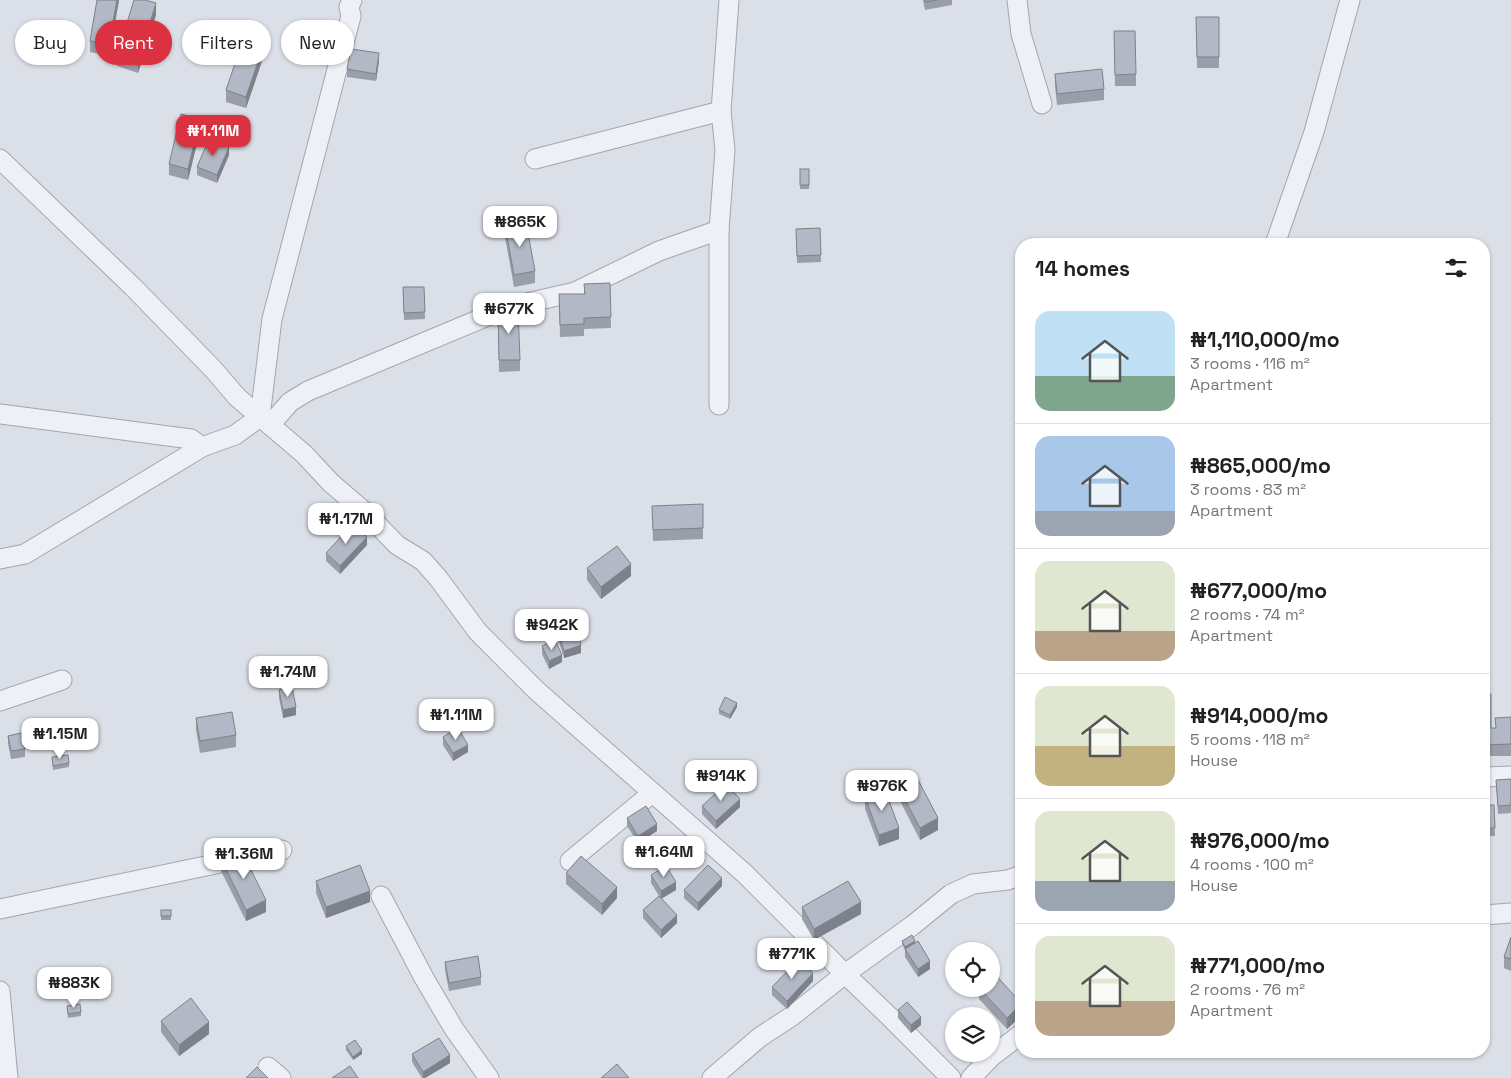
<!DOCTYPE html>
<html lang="en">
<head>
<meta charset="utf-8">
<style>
  :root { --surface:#fff; --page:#f2f2f2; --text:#202124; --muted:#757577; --line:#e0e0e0; --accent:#dc3141 }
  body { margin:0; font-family:"Space Grotesk",sans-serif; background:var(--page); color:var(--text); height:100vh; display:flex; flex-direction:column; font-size:19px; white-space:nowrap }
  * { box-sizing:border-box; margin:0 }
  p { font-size:16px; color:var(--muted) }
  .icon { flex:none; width:28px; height:28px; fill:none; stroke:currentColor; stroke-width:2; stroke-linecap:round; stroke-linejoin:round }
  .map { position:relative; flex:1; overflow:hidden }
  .side { position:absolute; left:1015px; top:238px; width:475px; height:820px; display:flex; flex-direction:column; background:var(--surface); border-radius:20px; box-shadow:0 1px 4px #0004 }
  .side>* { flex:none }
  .top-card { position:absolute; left:15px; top:20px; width:475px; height:45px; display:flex; gap:10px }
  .controls { position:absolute; left:945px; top:942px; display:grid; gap:10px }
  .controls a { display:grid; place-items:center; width:55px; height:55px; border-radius:50%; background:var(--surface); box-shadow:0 1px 4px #0004; font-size:25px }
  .price { position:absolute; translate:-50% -42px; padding:0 11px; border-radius:10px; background:#fff; color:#222; font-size:16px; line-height:32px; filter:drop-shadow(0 1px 2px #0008) }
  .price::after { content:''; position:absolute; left:50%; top:30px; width:15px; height:11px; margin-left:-8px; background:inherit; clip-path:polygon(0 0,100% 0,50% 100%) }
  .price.active { background:var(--accent); color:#fff }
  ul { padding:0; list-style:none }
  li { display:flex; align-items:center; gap:15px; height:125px; padding:0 20px }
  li+li { border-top:1px solid var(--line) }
  li span { display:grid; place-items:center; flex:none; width:140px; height:100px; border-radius:15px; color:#555 }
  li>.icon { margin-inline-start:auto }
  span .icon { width:60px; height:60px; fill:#fffc; stroke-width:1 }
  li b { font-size:21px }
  h2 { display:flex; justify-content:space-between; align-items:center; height:60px; padding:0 20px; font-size:21px }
  .pill { padding:0 18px; border-radius:22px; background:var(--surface); box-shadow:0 1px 4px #0004; font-size:18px; line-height:45px }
  .pill.active { background:var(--accent); color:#fff }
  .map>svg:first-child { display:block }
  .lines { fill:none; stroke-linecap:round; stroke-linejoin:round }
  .minor-casing { stroke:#a0a6b1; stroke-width:21 }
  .minor { stroke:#eef0f5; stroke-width:19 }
  .wall { fill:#999ea9 }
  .shaded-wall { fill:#7d818a }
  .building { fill:#b2b8c5; stroke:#7d818a }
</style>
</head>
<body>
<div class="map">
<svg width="1511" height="1078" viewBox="0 0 1511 1078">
  <rect width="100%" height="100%" fill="#dbdfe7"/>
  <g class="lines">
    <g class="minor-casing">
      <g id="minor">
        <polyline points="1017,0 1021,34 1042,104"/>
        <polyline points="0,159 133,287 213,369 237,397 304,454 331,483 366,513 397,545 423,561 438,578 478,632 537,691 744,873 845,974 891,1018 951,1078"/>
        <polyline points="535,159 721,111"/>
        <polyline points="1275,244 1314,132 1350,0"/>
        <polyline points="719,405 719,230 725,150 721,111 729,0"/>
        <polyline points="0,414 191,439 202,447"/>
        <polyline points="270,425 290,402 308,391 509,307 575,292 659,251 719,230"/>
        <polyline points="0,559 25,554 202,447 235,435 260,417 272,319 351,16 349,7 352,0"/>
        <polyline points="0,701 62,680"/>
        <polyline points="1484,777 1511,776"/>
        <polyline points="570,861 651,794"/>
        <polyline points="381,896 424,978 454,1029 489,1078"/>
        <polyline points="0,909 282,850"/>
        <polyline points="1484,915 1511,913"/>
        <polyline points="0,991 8,1078"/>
        <polyline points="268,1067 281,1078"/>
        <polyline points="712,1078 760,1037 792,1016 845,974 913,925 951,894 973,884 1008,880 1021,875"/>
        <polyline points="971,1078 991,1057 1021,1034"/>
      </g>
    </g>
    <use href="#minor" class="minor"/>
  </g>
  <g class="wall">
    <polygon points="97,0 119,0 109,56 90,52 90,41"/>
    <polygon points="923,0 952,0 952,5 925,10"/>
    <polygon points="156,15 138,73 117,66 117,55"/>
    <polygon points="1196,17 1219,17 1219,68 1197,68"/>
    <polygon points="1114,31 1136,74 1136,86 1115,86"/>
    <polygon points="262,61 246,108 226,102 226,90"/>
    <polygon points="379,61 376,81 347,77 347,69"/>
    <polygon points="1055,74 1104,89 1104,100 1057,105 1055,86"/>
    <polygon points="200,131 188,180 169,175 169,164"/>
    <polygon points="229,155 217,183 197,175 197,167"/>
    <rect x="800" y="169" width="9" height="20"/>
    <polygon points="505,226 535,271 535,283 514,287 505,237"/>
    <polygon points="820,228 821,262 797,263 796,229"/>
    <polygon points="610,283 611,328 584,329 584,336 560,337 559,294 584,294 584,284"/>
    <polygon points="403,287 424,287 425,319 404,320"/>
    <polygon points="498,311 520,360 520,371 499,372"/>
    <polygon points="652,506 703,528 703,539 653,541"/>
    <polygon points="321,512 340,520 334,527 321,516"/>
    <polygon points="367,545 340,574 326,561 326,553"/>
    <polygon points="587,568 631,576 601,599 587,580"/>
    <polygon points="558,631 581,653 564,658 558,639"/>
    <polygon points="542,646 562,662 549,669 542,654"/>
    <polygon points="279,690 296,715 283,718 279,698"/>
    <polygon points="1484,694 1491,728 1495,728 1511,717 1511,756 1484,756"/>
    <polygon points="737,707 730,719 719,714 719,710"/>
    <polygon points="196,718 236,735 236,747 200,753 196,730"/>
    <polygon points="8,736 25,749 25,757 11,759 8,743"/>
    <polygon points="443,737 468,752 453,761 443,745"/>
    <polygon points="52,757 69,763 69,767 53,770"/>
    <polygon points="1511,779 1511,813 1498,814 1496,780"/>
    <polygon points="897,784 938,830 920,840 897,795"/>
    <polygon points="865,797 899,839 879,846 865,809"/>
    <polygon points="1484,805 1494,805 1495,836 1484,836"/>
    <polygon points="702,806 740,807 716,829 702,814"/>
    <polygon points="627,818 657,831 638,843 627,826"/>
    <polygon points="221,859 266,912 246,921 221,871"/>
    <polygon points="566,873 617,898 602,915 566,884"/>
    <polygon points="651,875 676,890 662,898 677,923 661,938 643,918 643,910 659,896 651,883"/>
    <polygon points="316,881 370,902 326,918 316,893"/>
    <polygon points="722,886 698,911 684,898 684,890"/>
    <polygon points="802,907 861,914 814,940 802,919"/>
    <rect x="161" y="910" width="10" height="10"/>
    <polygon points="1511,937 1511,971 1504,968 1504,957"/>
    <polygon points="902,941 915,943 930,969 918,977 905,957 905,950 902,944"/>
    <polygon points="445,962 481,977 481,985 449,991 445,970"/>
    <polygon points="813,981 787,1009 772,995 772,987"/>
    <polygon points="979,989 991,989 1021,1003 1021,1016 1007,1029 979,999"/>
    <polygon points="67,1006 81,1012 81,1016 68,1018"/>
    <polygon points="898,1010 921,1025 911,1033 898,1018"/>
    <polygon points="161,1021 209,1034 179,1056 161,1032"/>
    <polygon points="346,1046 362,1054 353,1060 346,1050"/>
    <polygon points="412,1054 450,1063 425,1078 422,1078 412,1062"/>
  </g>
  <g class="shaded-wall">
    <polygon points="117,0 119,0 109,56 109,44"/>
    <polygon points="156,3 156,15 138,73 138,61"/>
    <polygon points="262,50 262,61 246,108 246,97"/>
    <polygon points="379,53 379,61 376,81 376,74"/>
    <polygon points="200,119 200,131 188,180 188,169"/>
    <polygon points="229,147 229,155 217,183 217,175"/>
    <polygon points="340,517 340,520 334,527 334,524"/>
    <polygon points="367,537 367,545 340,574 340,566"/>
    <polygon points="631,564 631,576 601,599 601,587"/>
    <polygon points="581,645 581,653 564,658 564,651"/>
    <polygon points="562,655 562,662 549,669 549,661"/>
    <polygon points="737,703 737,707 730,719 730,715"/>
    <polygon points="296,707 296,715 283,718 283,710"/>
    <polygon points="468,745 468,752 453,761 453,753"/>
    <polygon points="740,799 740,807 716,829 716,821"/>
    <polygon points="938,818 938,830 920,840 920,828"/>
    <polygon points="657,824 657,831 638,843 638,836"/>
    <polygon points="899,828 899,839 879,846 879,835"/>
    <polygon points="722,878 722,886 698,911 698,903"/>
    <polygon points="676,882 676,890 661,899 661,891"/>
    <polygon points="617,887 617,898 602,915 602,904"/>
    <polygon points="370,891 370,902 326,918 326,907"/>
    <polygon points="266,900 266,912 246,921 246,910"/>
    <polygon points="861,902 861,914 814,940 814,929"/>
    <polygon points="677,915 677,923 661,938 661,930"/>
    <polygon points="915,941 915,945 905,951 905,947"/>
    <polygon points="930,961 930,969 918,977 918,969"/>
    <polygon points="813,973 813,981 787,1009 787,1001"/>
    <polygon points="1021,1004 1021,1016 1007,1029 1007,1018"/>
    <polygon points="921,1017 921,1025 911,1033 911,1025"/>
    <polygon points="209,1022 209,1034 179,1056 179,1045"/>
    <polygon points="362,1050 362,1054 353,1060 353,1057"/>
    <polygon points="450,1055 450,1063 425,1078 423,1078 423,1072"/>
  </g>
  <g class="building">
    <polygon points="97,0 117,0 109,44 90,41"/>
    <polygon points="134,0 145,0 156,3 138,61 117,55"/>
    <polygon points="924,0 937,0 925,2"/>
    <polygon points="1196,17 1219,17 1219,57 1197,57"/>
    <polygon points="1114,31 1135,31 1136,74 1115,75"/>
    <polygon points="242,43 262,50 246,97 226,90"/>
    <polygon points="351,49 379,53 376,74 347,69"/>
    <polygon points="1102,69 1104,89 1057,94 1055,74"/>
    <polygon points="181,114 200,119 188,169 169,164"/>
    <polygon points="209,139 229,147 217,175 197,167"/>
    <rect x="800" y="169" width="9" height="16"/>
    <polygon points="526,222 535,271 514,275 505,226"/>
    <polygon points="820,228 821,255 797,256 796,229"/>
    <polygon points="610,283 611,317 584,318 584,324 560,325 559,294 585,294 584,284"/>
    <polygon points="403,287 424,287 425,312 404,313"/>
    <polygon points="518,310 520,360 499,360 498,311"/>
    <polygon points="703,504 703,528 653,530 652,506"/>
    <polygon points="327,506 340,517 334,524 321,512"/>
    <polygon points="353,524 367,537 340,566 326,553"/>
    <polygon points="617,546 631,564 601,587 587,568"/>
    <polygon points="576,626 581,645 564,651 558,631"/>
    <polygon points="555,640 562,655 549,661 542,646"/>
    <polygon points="292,687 296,707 283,710 279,690"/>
    <polygon points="1484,694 1491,694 1491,728 1496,728 1495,718 1511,717 1511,744 1484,745"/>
    <polygon points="725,697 737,703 730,715 719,710"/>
    <polygon points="232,712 236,735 200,741 196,718"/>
    <polygon points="458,728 468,745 453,753 443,737"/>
    <polygon points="21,733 25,749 11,751 8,736"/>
    <polygon points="68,755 69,763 53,766 52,757"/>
    <polygon points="915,774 938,818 920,828 897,784"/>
    <polygon points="1511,779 1511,805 1498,806 1496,780"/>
    <polygon points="726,784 740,799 716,821 702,806"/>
    <polygon points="885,790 899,828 879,835 865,797"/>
    <polygon points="1484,805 1494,805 1495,828 1484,828"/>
    <polygon points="646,806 657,824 638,836 627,818"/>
    <polygon points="241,850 266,900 246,910 221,859"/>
    <polygon points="581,856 617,887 602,904 566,873"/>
    <polygon points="360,865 370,891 326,907 316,881"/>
    <polygon points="708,865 722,878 698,903 684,890"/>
    <polygon points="666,866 676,882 661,891 651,875"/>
    <polygon points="848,881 861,902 814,929 802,907"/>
    <polygon points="659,896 677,915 661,930 643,910"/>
    <rect x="161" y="910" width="10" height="6"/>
    <polygon points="912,935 915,941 905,947 902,941"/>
    <polygon points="1511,937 1511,959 1504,957"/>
    <polygon points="918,941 930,961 918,969 905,949"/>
    <polygon points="478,956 481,977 449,983 445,962"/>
    <polygon points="798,960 813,973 787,1001 772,987"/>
    <polygon points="994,973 1021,1003 1021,1004 1007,1018 980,989 991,989 991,976"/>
    <polygon points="191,998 209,1022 179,1045 161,1021"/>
    <polygon points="907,1002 921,1017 911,1025 898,1010"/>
    <polygon points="80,1004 81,1012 68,1014 67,1006"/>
    <polygon points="439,1038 450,1055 423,1072 412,1054"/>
    <polygon points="355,1040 362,1050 353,1057 346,1046"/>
    <polygon points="617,1064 629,1078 601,1078"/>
    <polygon points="350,1066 358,1078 332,1078"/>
    <polygon points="257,1067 268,1078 246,1078"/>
  </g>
</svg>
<div class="controls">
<a><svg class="icon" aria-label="locate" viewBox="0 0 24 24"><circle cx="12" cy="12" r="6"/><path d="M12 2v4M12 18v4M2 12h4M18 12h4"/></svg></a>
<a><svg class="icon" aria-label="layers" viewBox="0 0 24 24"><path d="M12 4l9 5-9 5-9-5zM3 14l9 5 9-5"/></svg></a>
</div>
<b class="price active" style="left:213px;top:157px">₦1.11M</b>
<b class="price" style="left:520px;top:248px">₦865K</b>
<b class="price" style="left:509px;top:335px">₦677K</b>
<b class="price" style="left:346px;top:545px">₦1.17M</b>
<b class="price" style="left:552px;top:651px">₦942K</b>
<b class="price" style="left:288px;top:698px">₦1.74M</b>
<b class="price" style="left:456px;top:741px">₦1.11M</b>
<b class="price" style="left:60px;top:760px">₦1.15M</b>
<b class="price" style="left:721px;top:802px">₦914K</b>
<b class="price" style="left:882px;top:812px">₦976K</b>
<b class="price" style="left:664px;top:878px">₦1.64M</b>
<b class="price" style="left:244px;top:880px">₦1.36M</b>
<b class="price" style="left:792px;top:980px">₦771K</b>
<b class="price" style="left:74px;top:1009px">₦883K</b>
<div class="top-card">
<a class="pill">Buy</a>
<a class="pill active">Rent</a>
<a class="pill">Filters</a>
<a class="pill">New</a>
</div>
<section class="side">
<h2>14 homes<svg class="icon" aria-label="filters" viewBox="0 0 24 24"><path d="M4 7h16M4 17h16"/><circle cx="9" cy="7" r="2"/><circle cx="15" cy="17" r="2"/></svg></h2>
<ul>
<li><span style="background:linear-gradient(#bfe0f5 65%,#7fa58c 0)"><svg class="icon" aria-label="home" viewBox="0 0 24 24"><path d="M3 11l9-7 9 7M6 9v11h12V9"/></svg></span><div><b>₦1,110,000/mo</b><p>3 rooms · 116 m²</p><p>Apartment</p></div></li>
<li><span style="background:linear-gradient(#a9c7e8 75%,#9aa5b1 0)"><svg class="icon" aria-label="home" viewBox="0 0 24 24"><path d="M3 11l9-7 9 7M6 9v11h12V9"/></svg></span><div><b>₦865,000/mo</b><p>3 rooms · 83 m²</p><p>Apartment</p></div></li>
<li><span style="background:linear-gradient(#dfe7d0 70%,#b9a48a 0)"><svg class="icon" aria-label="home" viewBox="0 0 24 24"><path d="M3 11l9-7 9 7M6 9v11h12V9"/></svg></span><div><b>₦677,000/mo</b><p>2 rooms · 74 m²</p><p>Apartment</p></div></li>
<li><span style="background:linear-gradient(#dfe7d0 60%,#c2b280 0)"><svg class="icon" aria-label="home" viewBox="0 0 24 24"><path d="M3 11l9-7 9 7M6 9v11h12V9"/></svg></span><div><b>₦914,000/mo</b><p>5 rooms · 118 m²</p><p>House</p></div></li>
<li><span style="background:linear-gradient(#dfe7d0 70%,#9aa5b1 0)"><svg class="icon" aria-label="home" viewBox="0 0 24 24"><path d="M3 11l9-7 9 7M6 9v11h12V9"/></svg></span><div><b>₦976,000/mo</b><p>4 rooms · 100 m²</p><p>House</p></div></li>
<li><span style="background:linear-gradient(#dfe7d0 65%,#b9a48a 0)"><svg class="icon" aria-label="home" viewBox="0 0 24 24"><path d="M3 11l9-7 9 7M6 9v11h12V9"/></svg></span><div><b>₦771,000/mo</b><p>2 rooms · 76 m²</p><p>Apartment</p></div></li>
</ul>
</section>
</div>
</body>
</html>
